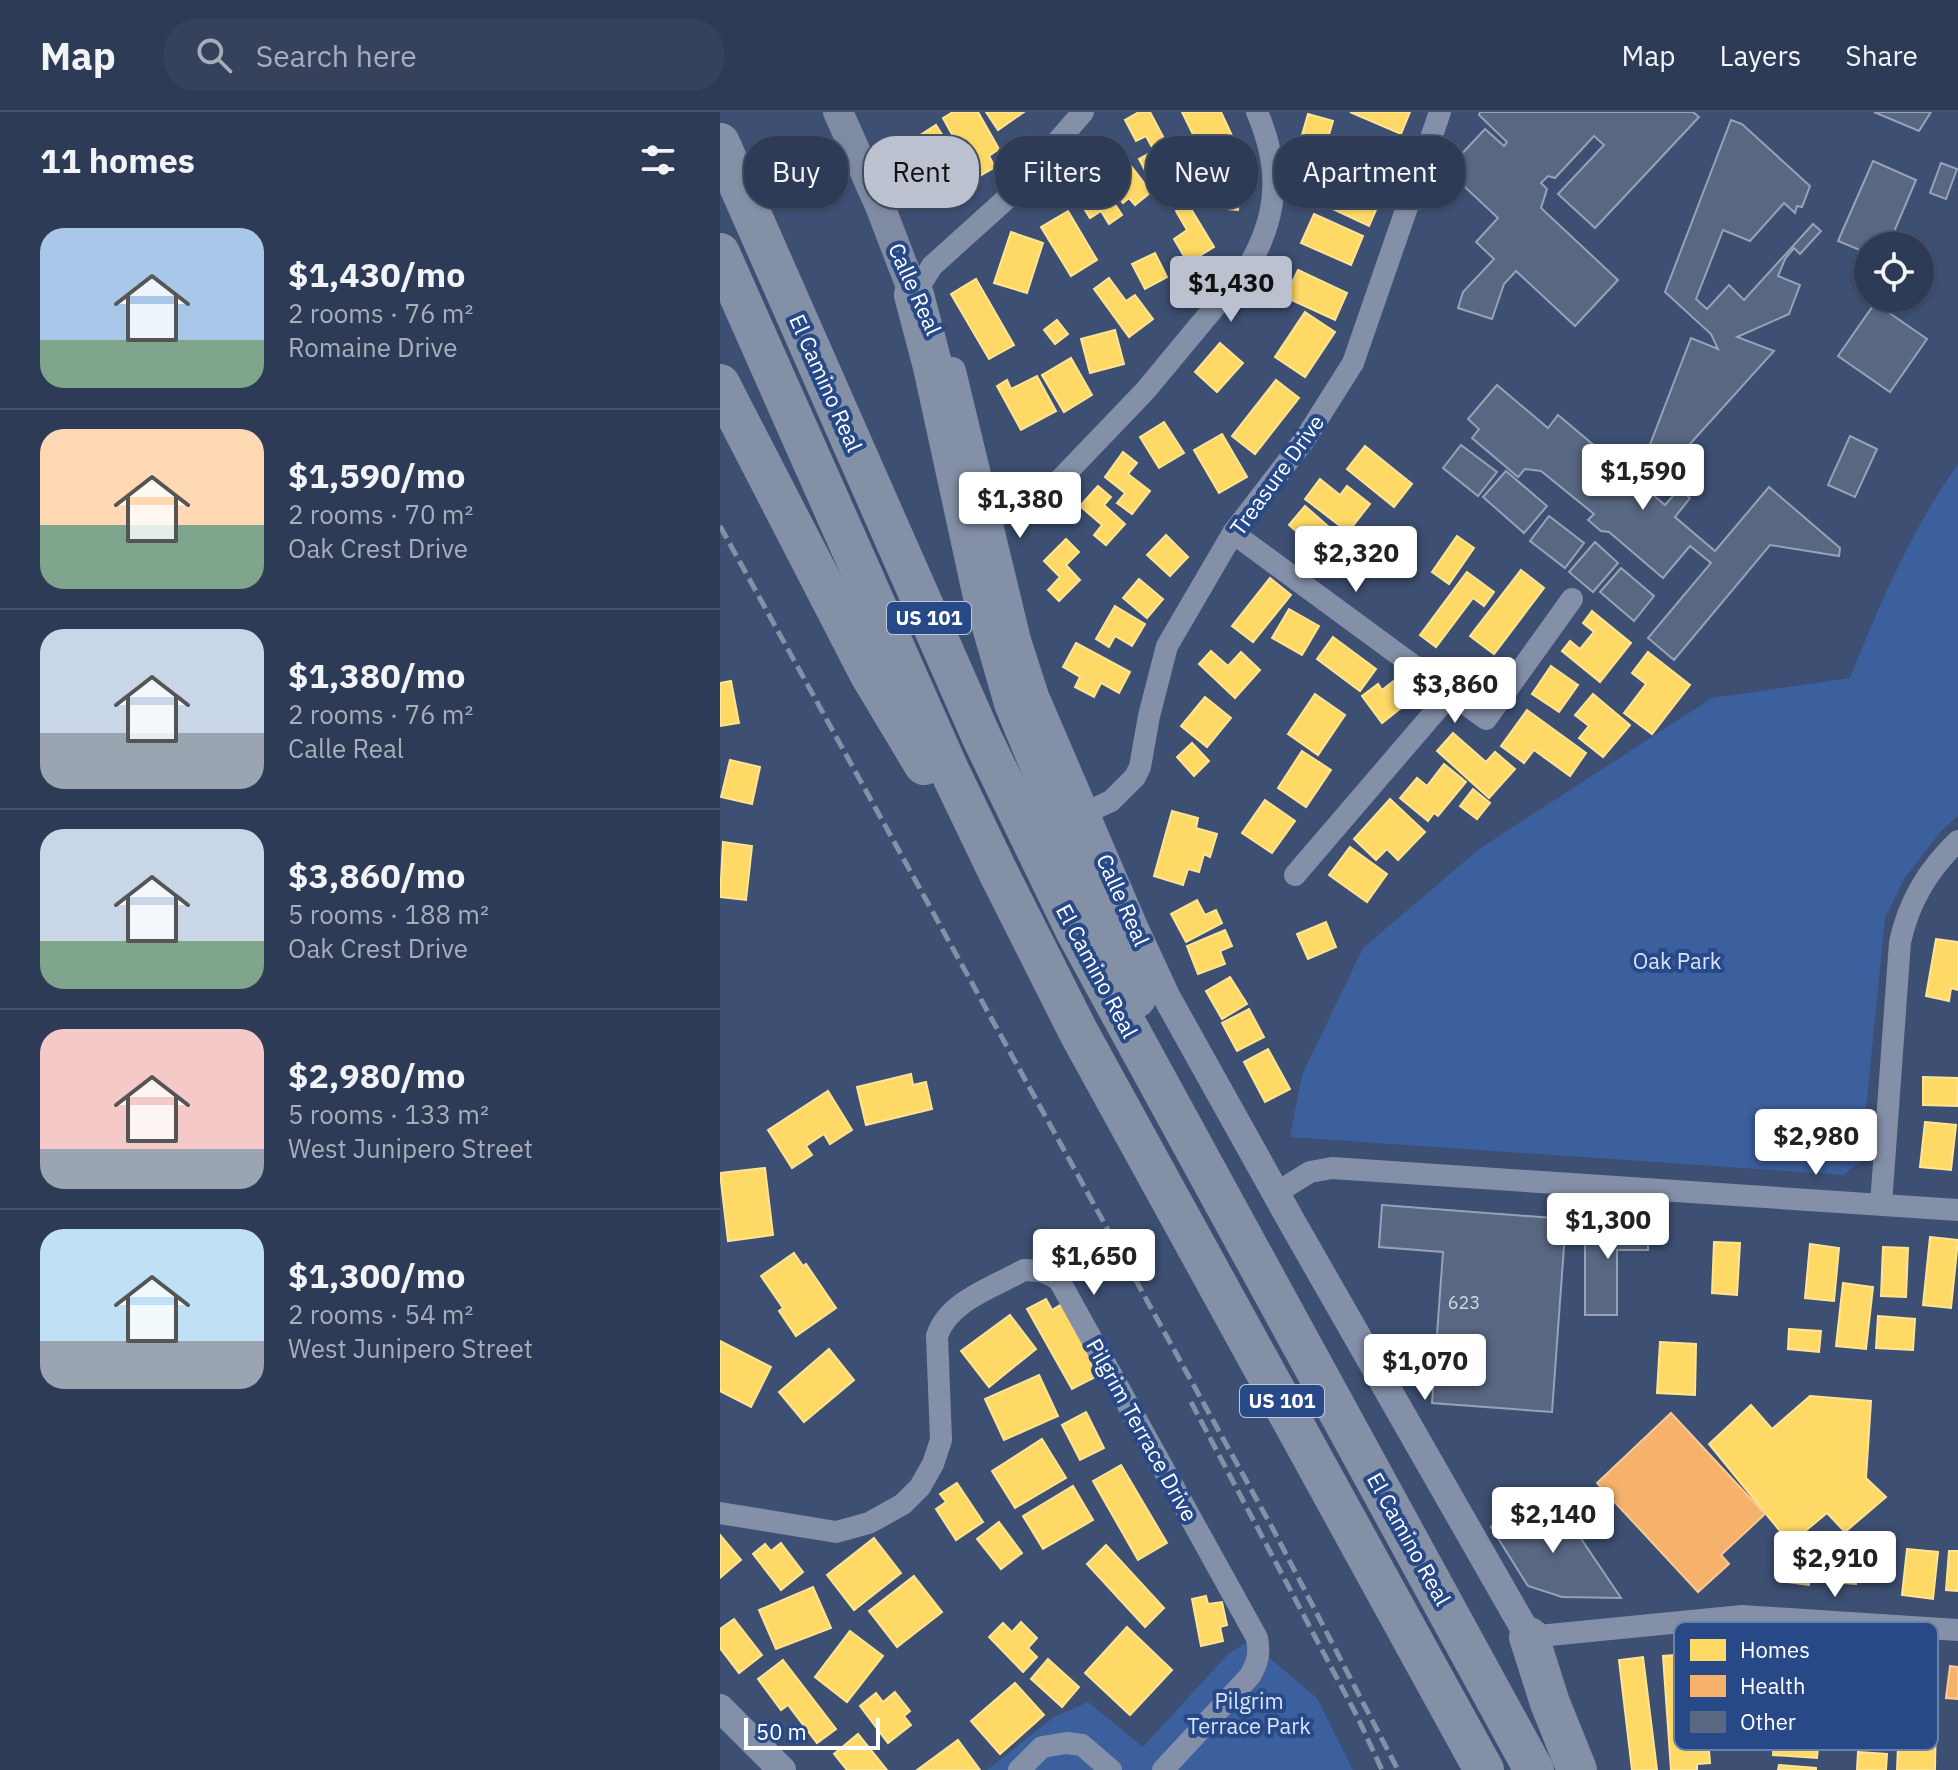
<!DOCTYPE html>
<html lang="en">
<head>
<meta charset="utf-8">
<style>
  :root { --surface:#2e3b56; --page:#36425c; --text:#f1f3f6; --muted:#a7adb9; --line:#49556c; --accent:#bbc1ce }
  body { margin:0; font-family:"IBM Plex Sans",sans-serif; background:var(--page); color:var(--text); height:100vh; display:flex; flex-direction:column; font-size:30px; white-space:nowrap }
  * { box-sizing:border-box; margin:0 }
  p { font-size:26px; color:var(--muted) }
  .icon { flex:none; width:44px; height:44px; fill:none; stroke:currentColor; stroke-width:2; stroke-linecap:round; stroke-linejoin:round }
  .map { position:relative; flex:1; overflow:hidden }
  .drawer { display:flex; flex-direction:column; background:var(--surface); width:720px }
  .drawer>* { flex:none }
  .hud { position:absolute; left:24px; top:24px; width:760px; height:72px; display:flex; gap:16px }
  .controls { position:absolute; left:1134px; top:120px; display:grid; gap:16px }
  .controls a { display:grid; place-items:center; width:80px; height:80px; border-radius:50%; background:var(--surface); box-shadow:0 2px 6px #0004,0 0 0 2px var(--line); font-size:40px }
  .scale { position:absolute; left:24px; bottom:20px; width:136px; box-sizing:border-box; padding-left:8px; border:4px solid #fff; border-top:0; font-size:22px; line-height:28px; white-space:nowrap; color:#fff; -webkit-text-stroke:6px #274988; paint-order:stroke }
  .price { position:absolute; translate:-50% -68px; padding:0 18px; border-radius:8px; background:#fff; color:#222; font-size:26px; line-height:52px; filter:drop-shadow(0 2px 4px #0008) }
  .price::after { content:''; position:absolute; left:50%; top:48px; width:24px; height:18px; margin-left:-12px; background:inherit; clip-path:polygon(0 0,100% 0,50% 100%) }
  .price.selected { background:var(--accent); color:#111 }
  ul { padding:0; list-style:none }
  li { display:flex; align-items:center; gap:24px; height:200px; padding:0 40px }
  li+li { border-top:2px solid var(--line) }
  li span { display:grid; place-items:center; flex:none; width:224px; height:160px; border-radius:24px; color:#555 }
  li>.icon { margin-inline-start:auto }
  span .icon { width:96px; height:96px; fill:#fffc; stroke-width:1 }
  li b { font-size:34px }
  h2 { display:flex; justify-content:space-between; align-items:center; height:96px; padding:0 40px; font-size:34px }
  .tag { padding:0 28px; border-radius:32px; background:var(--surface); box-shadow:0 2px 6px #0004,0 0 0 2px var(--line); font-size:28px; line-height:72px }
  .tag.selected { background:var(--accent); color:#111 }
  header { display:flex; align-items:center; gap:48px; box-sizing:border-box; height:112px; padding:0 40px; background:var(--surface); border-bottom:2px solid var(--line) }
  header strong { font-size:38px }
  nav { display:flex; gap:44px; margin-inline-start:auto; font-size:28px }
  .search { width:560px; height:72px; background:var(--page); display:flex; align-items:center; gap:20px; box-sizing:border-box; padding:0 28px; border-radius:32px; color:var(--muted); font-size:30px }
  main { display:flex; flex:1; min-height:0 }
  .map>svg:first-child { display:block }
  .green { fill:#3c5f9d }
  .homes { fill:#ffd966; stroke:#ffe494; stroke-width:2 }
  .health { fill:#f6b26b; stroke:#f9c997; stroke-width:2 }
  .building { fill:#586782; stroke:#98a2b6; stroke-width:2 }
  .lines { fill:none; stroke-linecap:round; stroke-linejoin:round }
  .minor { stroke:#8490a8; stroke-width:22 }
  .tertiary { stroke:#8490a8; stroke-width:28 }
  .secondary { stroke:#7f8ba3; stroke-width:30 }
  .motorway { stroke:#8490a6; stroke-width:40 }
  .rail { stroke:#8490a6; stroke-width:5; stroke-dasharray:14 6; stroke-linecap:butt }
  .labels { text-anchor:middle; stroke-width:8; stroke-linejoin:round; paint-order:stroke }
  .number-label { font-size:18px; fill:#d5d9e0 }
  .shield { fill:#274988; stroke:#bec8db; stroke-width:2 }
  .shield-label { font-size:20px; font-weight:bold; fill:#fff }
  .street-label { font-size:22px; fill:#fff; stroke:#274988 }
  .park-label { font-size:22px; fill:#d8e3f7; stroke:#274988 }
  .key { fill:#274988; stroke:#6880ac; stroke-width:2 }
  .key-label { font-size:22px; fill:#fff }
</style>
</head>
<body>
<header>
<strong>Map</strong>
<div class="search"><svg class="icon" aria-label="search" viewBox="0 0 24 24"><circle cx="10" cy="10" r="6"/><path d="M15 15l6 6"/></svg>Search here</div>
<nav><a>Map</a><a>Layers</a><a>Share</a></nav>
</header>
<main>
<section class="drawer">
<h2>11 homes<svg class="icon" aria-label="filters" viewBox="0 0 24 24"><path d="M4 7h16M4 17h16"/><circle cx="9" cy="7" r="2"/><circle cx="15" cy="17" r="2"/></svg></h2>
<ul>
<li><span style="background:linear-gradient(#a9c7e8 70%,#7fa58c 0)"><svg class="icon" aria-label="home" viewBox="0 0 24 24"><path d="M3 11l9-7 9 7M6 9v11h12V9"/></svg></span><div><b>$1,430/mo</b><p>2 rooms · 76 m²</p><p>Romaine Drive</p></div></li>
<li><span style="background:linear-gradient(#ffd9b3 60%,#7fa58c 0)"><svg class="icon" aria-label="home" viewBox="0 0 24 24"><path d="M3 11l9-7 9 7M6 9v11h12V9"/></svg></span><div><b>$1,590/mo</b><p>2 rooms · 70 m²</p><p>Oak Crest Drive</p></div></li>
<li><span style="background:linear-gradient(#c9d6e8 65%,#9aa5b1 0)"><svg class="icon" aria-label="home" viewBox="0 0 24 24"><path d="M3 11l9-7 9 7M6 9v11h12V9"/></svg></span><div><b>$1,380/mo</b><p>2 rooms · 76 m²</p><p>Calle Real</p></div></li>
<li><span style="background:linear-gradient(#c9d6e8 70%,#7fa58c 0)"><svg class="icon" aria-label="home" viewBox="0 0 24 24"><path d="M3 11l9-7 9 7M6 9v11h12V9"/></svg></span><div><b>$3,860/mo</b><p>5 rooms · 188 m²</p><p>Oak Crest Drive</p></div></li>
<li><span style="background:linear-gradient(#f6c9c9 75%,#9aa5b1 0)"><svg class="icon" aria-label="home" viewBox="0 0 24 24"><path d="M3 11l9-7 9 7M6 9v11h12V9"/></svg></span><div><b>$2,980/mo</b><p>5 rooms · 133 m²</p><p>West Junipero Street</p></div></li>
<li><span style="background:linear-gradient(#bfe0f5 70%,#9aa5b1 0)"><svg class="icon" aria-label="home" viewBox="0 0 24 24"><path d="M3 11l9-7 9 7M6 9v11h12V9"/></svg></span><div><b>$1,300/mo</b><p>2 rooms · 54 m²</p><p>West Junipero Street</p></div></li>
</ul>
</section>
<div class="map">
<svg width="1238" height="1658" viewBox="0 0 1238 1658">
  <rect width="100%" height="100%" fill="#3d4f72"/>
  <g class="green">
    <path d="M1238,352V704L1221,719L1184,767L1165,806L1141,1049L1124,1063L570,1025L582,963L643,836L759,737L992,586L1130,566C1161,489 1190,420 1238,352Z"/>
    <polygon points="529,1529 597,1586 633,1658 267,1658 334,1605 368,1590 423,1635 508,1542"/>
  </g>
  <g class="homes">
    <polygon points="233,0 258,0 279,37 269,44 275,55 256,66 223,6"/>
    <polygon points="266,0 304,0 278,18"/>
    <polygon points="419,0 430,0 458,53 430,68 419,47 434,39 426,24 416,29 405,8"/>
    <polygon points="462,0 501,0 515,30 484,45"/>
    <polygon points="630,0 690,0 681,22"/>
    <polygon points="588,2 613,9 605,36 626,42 622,57 576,44"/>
    <polygon points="216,13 228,32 206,46 194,27"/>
    <polygon points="640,28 675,45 663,71 628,54"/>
    <polygon points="405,46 431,80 415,93 409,86 403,91 382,65"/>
    <polygon points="231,48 247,76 223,90 207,62"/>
    <polygon points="485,56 521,59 518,98 483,95"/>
    <polygon points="373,59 402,103 389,112 381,99 370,106 350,74"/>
    <polygon points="614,60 663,82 649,114 600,91"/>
    <polygon points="468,92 494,135 468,151 454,127 467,118 456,99"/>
    <polygon points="348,99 377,148 351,164 321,115"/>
    <polygon points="594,102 643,124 631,153 581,131"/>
    <polygon points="291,120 323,131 307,181 274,171"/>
    <polygon points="435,141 447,165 425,177 412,152"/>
    <polygon points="578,158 627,181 615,208 565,185"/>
    <polygon points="389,166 406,189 415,183 433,207 409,225 374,177"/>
    <polygon points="256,167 294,233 269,247 231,182"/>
    <polygon points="585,200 615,220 585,265 555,245"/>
    <polygon points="337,208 348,222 335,232 324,218"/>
    <polygon points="395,218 404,252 370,261 361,227"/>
    <polygon points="500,231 523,251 497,280 475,260"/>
    <polygon points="351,246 372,283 344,300 322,263"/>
    <polygon points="317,264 336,299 301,318 277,274 287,268 291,277"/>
    <polygon points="556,268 579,286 535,342 512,324"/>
    <polygon points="444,310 464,341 439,356 420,325"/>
    <polygon points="502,322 527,365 499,381 474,338"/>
    <polygon points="645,334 692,372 674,395 627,357"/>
    <polygon points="403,340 417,351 408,362 430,379 412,402 397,391 405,381 385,365"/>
    <polygon points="600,367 620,383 627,374 650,392 628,420 585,387"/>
    <polygon points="378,374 391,385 384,393 405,412 386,433 374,423 382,413 360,394"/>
    <polygon points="585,394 625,429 609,448 569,413"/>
    <polygon points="446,423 468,445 450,464 427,443"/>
    <polygon points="737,424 754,436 729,472 712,460"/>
    <polygon points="346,427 359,440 346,453 360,468 339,489 328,478 340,465 324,449"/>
    <polygon points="801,458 824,476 774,542 750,524"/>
    <polygon points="747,460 774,480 764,494 753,486 716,535 700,523"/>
    <polygon points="550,466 571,483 533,530 512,514"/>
    <polygon points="419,467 443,487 427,506 403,486"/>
    <polygon points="395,494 425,512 412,534 395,524 389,535 376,527"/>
    <polygon points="569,497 599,514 582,543 552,526"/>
    <polygon points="872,499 911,531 880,570 842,539 850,529 860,537 874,520 863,511"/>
    <polygon points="613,525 656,557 640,579 597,547"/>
    <polygon points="356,531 410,560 399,581 381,571 374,585 355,575 360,565 343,555"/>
    <polygon points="491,539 508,554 521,540 540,558 515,586 479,552"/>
    <polygon points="928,540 970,573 932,622 904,601 926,572 912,561"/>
    <polygon points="831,554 858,573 839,600 812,582"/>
    <polygon points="675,568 691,588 662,611 642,584 658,572 662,578"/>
    <polygon points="11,569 19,611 0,614 0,571"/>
    <polygon points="595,582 625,603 598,643 568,622"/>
    <polygon points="873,582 910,613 883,645 859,626 869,614 855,603"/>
    <polygon points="485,585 511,606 487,635 461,614"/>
    <polygon points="807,598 866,641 850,664 814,638 804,651 781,634"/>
    <polygon points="733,621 766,650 775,640 795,657 769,686 717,639"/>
    <polygon points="472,631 489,649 474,664 457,645"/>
    <polygon points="582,639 611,658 586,695 558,676"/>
    <polygon points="10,648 40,655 32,692 1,685"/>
    <polygon points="724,652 746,670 718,704 714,701 708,709 680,686 697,666 707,674"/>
    <polygon points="753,677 770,691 757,707 740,694"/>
    <polygon points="670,687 705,720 678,748 667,737 656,748 634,727"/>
    <polygon points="545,688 575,709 552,741 522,721"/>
    <polygon points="452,699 478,706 476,716 497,722 490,745 484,742 479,760 468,757 463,773 434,764"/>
    <polygon points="3,730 32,734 26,788 0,785"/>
    <polygon points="630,735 667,762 647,790 609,763"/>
    <polygon points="477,788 485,803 496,798 502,811 466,830 451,802"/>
    <polygon points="606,810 616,835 588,847 577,822"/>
    <polygon points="505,818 512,834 500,839 505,852 478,862 467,834"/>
    <polygon points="1216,827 1238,830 1238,878 1231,876 1229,889 1206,884"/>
    <polygon points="510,865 527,892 502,907 486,879"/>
    <polygon points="529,897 544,925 517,939 502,911"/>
    <polygon points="548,937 570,977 545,990 524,950"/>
    <polygon points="191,962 193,973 206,970 212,997 146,1013 137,975"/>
    <polygon points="1203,965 1238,966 1237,994 1203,993"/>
    <polygon points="108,979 132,1018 110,1032 104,1022 86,1034 92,1043 72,1056 48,1018"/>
    <polygon points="1205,1010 1236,1013 1231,1058 1200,1055"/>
    <polygon points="45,1056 53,1123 8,1129 0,1061"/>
    <polygon points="1210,1125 1238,1128 1231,1196 1203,1193"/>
    <polygon points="994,1130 1020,1131 1017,1183 992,1181"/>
    <polygon points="1090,1132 1119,1136 1114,1189 1085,1186"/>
    <polygon points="1163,1135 1188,1136 1186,1185 1161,1184"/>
    <polygon points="74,1141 83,1154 86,1152 116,1196 76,1224 59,1199 63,1196 41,1164"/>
    <polygon points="1123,1171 1153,1175 1146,1237 1116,1234"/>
    <polygon points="326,1187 332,1198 342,1192 381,1262 352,1277 307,1197"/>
    <polygon points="290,1203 316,1237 269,1275 241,1239"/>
    <polygon points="1158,1204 1195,1207 1193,1238 1156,1236"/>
    <polygon points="1069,1217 1101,1219 1099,1240 1068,1237"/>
    <polygon points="0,1229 51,1255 31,1295 0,1279"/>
    <polygon points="940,1230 976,1232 975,1283 937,1281"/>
    <polygon points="109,1237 134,1268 84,1310 59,1280"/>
    <polygon points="319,1263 338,1304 284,1328 265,1287"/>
    <polygon points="1090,1284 1151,1289 1146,1366 1166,1385 1125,1420 1107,1401 1078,1425 1073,1419 1064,1424 989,1332 1031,1293 1052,1317"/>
    <polygon points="366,1300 384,1336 360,1348 342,1313"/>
    <polygon points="322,1327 346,1366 295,1396 272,1359"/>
    <polygon points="401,1353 447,1431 418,1448 373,1369"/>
    <polygon points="237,1371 263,1410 236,1428 216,1397 226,1390 220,1382"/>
    <polygon points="353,1374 373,1408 323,1437 303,1404"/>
    <polygon points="279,1410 302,1441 281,1457 257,1427"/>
    <polygon points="0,1423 21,1448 0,1466"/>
    <polygon points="1115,1425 1139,1427 1136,1472 1111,1470"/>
    <polygon points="154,1426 181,1461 134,1498 107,1463"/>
    <polygon points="1070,1430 1093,1433 1089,1473 1066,1470"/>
    <polygon points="61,1431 83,1460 61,1478 33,1442 45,1432 51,1439"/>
    <polygon points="386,1433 444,1496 425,1515 367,1452"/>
    <polygon points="1187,1437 1218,1440 1213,1487 1182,1483"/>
    <polygon points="1229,1439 1238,1439 1238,1479 1226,1478"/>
    <polygon points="194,1464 222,1500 177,1535 149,1499"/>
    <polygon points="93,1475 111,1516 56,1537 39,1498"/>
    <polygon points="486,1484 488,1492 502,1490 507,1513 500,1515 503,1529 481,1534 472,1487"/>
    <polygon points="14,1507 42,1543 19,1561 0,1536 0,1517"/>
    <polygon points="301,1510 317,1526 308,1536 317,1545 303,1560 269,1525 283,1511 292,1520"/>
    <polygon points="407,1515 452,1558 410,1603 365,1561"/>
    <polygon points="130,1519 163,1544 127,1590 95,1565"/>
    <polygon points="981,1541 990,1651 977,1652 977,1658 951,1658 943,1544"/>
    <polygon points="923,1545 937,1658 912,1658 899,1548"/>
    <polygon points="328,1547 359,1575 342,1595 311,1567"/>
    <polygon points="63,1548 116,1617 97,1631 68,1593 61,1598 38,1567"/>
    <polygon points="295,1571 324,1603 280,1642 251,1609"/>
    <polygon points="175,1580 190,1599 184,1604 191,1613 168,1631 140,1594 156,1581 163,1590"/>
    <polygon points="1180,1587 1203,1588 1203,1597 1216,1598 1215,1658 1177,1658"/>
    <polygon points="1057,1594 1113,1599 1110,1626 1099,1625 1097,1646 1053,1643"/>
    <polygon points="138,1622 167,1658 127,1658 114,1642"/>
    <polygon points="238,1628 260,1658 197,1658"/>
    <polygon points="1138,1640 1167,1642 1166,1658 1137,1658"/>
    <polygon points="1059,1653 1096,1656 1096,1658 1058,1658"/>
  </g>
  <g class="health">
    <polygon points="951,1301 1045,1402 1001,1443 1009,1452 978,1480 877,1371"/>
    <polygon points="1230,1554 1238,1555 1238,1587 1226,1586"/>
  </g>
  <g class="building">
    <polygon points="760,0 973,0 979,5 875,116 838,82 884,33 874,24 835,66 828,64 821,71 827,77 821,96 898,168 855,214 796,159 784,172 772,207 738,196 743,180 774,147 756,130 778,106 732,63 737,47 765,17 784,34 787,30 759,3"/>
    <polygon points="1154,0 1211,0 1199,19"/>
    <polygon points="1011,8 1022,12 1090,74 1082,95 1077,94 1075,101 1064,91 1030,129 1003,118 976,187 987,197 1009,173 1024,188 1093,112 1101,119 1080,142 1074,136 1065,147 1058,164 1080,173 1069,202 1017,225 1054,239 951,353 926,343 971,226 998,237 991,222 945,180"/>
    <polygon points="1153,49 1196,68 1168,134 1148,134 1148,152 1136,147 1140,138 1118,129"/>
    <polygon points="1221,51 1237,57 1226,87 1210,81"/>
    <polygon points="1155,191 1207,227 1170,280 1118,244"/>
    <polygon points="777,273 828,316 838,303 945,393 959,377 970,386 955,405 995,439 1049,375 1120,436 1119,444 1050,433 954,548 928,526 991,451 970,434 943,466 889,420 881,419 868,408 874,402 821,359 805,357 798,365 752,326 759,317 748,307"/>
    <polygon points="1130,324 1157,337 1135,385 1108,373"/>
    <polygon points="741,333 777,360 758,384 723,356"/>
    <polygon points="786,359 827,394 804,421 763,385"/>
    <polygon points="829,404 864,431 845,456 810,429"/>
    <polygon points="875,430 898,451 873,480 849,460"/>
    <polygon points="901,456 934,484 914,509 880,480"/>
    <polygon points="662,1093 846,1107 832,1300 712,1291 723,1140 659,1135"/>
    <polygon points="865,1110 928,1110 928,1138 897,1138 897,1203 865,1203"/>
    <polygon points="835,1388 901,1486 842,1485 808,1474 771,1415 797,1397 805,1408"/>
  </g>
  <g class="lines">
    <g class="minor">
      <polyline points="194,183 212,154 294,80 363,0"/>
      <path d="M333,375L425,279L528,155C559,103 561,56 537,0"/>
      <polyline points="513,421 766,607 852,487"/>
      <polyline points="365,701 391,689 415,665 420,655 429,604 447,534 513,421 585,327 633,251 720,0"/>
      <polyline points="575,763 731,581"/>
      <polyline points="556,1081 590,1060 612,1056 1238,1098"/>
      <path d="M1161,1092L1180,830C1189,789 1208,758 1238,729"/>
      <path d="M0,1401L116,1420L149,1411L183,1392L200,1375L213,1352L221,1328L217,1224C228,1189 274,1175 304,1158C318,1158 327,1160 339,1168L537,1526C540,1541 538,1550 530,1564L443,1658"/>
      <polyline points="809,1525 1022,1504 1238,1518"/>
      <polyline points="299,1658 322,1635 347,1631 362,1633 391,1658"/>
    </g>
    <g class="tertiary">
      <polyline points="232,259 297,528 315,584 415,817 446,884 573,1112 809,1525"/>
      <polyline points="0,1596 62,1658"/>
    </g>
    <polyline class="secondary" points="118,0 160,94 194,183"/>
    <g class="motorway">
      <polyline points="0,31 262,626 356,820 814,1658"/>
      <polyline points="0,141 230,660 278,760 359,921 764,1658"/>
      <polyline points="194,183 213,255 262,480 294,591 416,886"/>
      <polyline points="0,272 150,563 204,653"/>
      <polyline points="809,1525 830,1591 857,1658"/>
    </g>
    <g class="rail">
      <polyline points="0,414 554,1419 678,1658"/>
      <polyline points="471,1290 638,1606 662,1658"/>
    </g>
  </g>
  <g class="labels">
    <g class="number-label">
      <text x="744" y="1197">623</text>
    </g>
    <g class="shield">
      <rect x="167" y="490" width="84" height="32" rx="6"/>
      <rect x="520" y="1273" width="84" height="32" rx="6"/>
    </g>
    <g class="shield-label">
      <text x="209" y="513">US 101</text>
      <text x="562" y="1296">US 101</text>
    </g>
    <g class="street-label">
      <text transform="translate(195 177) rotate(66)" y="8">Calle Real</text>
      <text transform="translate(106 271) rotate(66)" y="8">El Camino Real</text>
      <text transform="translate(557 363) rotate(-54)" y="8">Treasure Drive</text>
      <text transform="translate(403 788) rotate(66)" y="8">Calle Real</text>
      <text transform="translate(377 859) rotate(62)" y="8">El Camino Real</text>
      <text transform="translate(422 1318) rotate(61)" y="8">Pilgrim Terrace Drive</text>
      <text transform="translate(689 1427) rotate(61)" y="8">El Camino Real</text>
    </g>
    <g class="park-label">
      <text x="957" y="857">Oak Park</text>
      <text x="529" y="1597">Pilgrim<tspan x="529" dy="25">Terrace Park</tspan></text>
    </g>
  </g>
  <rect x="954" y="1510" width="264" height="128" rx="12" class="key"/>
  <rect x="970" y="1527" width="36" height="22" fill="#ffd966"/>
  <rect x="970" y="1563" width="36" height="22" fill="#f6b26b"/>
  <rect x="970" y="1599" width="36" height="22" fill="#586782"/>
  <g class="key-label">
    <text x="1020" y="1546">Homes</text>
    <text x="1020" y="1582">Health</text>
    <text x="1020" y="1618">Other</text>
  </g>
</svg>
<div class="controls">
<a><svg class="icon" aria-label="locate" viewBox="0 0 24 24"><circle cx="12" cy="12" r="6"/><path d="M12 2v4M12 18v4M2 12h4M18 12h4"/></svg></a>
</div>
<div class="scale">50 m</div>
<b class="price selected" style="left:511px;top:212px">$1,430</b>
<b class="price" style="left:923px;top:400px">$1,590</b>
<b class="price" style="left:300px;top:428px">$1,380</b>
<b class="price" style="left:636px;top:482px">$2,320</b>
<b class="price" style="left:735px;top:613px">$3,860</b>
<b class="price" style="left:1096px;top:1065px">$2,980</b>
<b class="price" style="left:888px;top:1149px">$1,300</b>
<b class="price" style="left:374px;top:1185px">$1,650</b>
<b class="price" style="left:705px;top:1290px">$1,070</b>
<b class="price" style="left:833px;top:1443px">$2,140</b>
<b class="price" style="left:1115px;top:1487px">$2,910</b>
<div class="hud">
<a class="tag">Buy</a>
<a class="tag selected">Rent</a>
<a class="tag">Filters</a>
<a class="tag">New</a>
<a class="tag">Apartment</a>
</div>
</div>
</main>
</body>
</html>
